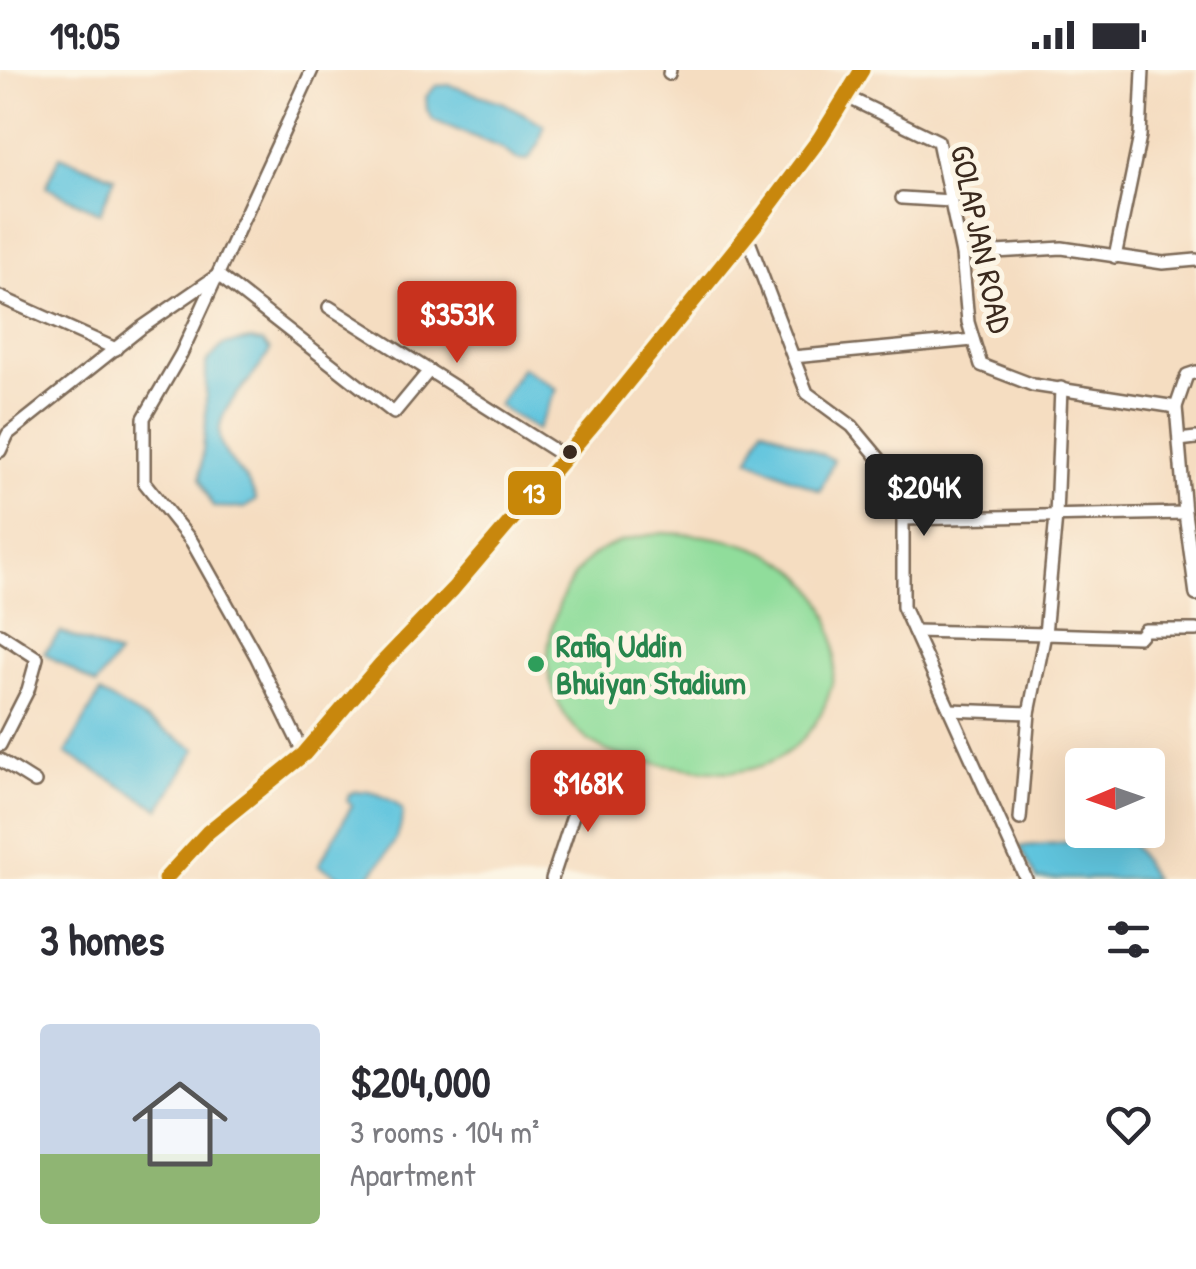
<!DOCTYPE html>
<html lang="en">
<head>
<meta charset="utf-8">
<style>
  :root { --surface:#fff; --page:#f2f2f3; --text:#2b2b33; --muted:#7c7c81; --line:#e1e1e2; --accent:#c8321e }
  body { margin:0; font-family:"Patrick Hand",sans-serif; background:var(--page); color:var(--text); height:100vh; display:flex; flex-direction:column; font-size:38px; white-space:nowrap }
  * { box-sizing:border-box; margin:0 }
  p { font-size:32px; color:var(--muted) }
  .icon { flex:none; width:55px; height:55px; fill:none; stroke:currentColor; stroke-width:2; stroke-linecap:round; stroke-linejoin:round }
  .map { position:relative; height:809px; overflow:hidden }
  .side { display:flex; flex-direction:column; background:var(--surface); flex:1 }
  .side>* { flex:none }
  .needle { width:65px; rotate:268deg }
  .buttons { position:absolute; left:1065px; top:678px; display:grid; gap:20px }
  .buttons a { display:grid; place-items:center; width:100px; height:100px; border-radius:10px; background:var(--surface); box-shadow:0 10px 40px #0002; font-size:50px }
  .price { position:absolute; translate:-50% -85px; padding:0 22px; border-radius:10px; background:var(--accent); color:#fff; font-size:32px; line-height:65px; filter:drop-shadow(0 2px 5px #0008) }
  .price::after { content:''; position:absolute; left:50%; top:60px; width:30px; height:22px; margin-left:-15px; background:inherit; clip-path:polygon(0 0,100% 0,50% 100%) }
  .price.selected { background:#222; color:#fff }
  ul { padding:0; list-style:none }
  li { display:flex; align-items:center; gap:30px; height:250px; padding:0 40px }
  li+li { border-top:2px solid var(--line) }
  li span { display:grid; place-items:center; flex:none; width:280px; height:200px; border-radius:10px; color:#555 }
  li>.icon { margin-inline-start:auto }
  span .icon { width:120px; height:120px; fill:#fffc; stroke-width:1 }
  li b { font-size:42px }
  h2 { display:flex; justify-content:space-between; align-items:center; height:120px; padding:0 40px; font-size:42px }
  .status { display:flex; justify-content:space-between; align-items:center; height:70px; padding:0 50px; background:var(--surface); direction:ltr }
  .status svg { height:28px; fill:currentColor }
  .map>svg:first-child { display:block }
  .green { fill:#90dd9b; stroke:#66845c; stroke-width:2.5 }
  .water { fill:#61c5de; stroke:#4e787e; stroke-width:2.5 }
  .lines { fill:none; stroke-linecap:round; stroke-linejoin:round }
  .minor-casing { stroke:#7c6957; stroke-width:16 }
  .highway-casing { stroke:#7c6957; stroke-width:20 }
  .minor { stroke:#fff; stroke-width:11 }
  .highway { stroke:#fff; stroke-width:15 }
  .bus-1-casing { stroke:#fcf5e5; stroke-width:22 }
  .bus-1 { stroke:#c88708; stroke-width:15 }
  .bus-dot { fill:#3b2a1e; stroke:#fcf5e5; stroke-width:4 }
  .leisure-dot { fill:#2e9e5b; stroke:#fcf5e5; stroke-width:4 }
  .labels { text-anchor:middle; stroke-width:10; stroke-linejoin:round; paint-order:stroke }
  .street-label { font-size:32px; fill:#3b2a1e; stroke:#fcf5e5 }
  .leisure-label { font-size:32px; font-weight:bold; fill:#27864d; stroke:#fcf5e5; text-anchor:start }
  .line-badge { stroke:#fcf5e5; stroke-width:4 }
  .badge-label { font-size:28px; text-anchor:middle; font-weight:bold; fill:#fff }
</style>
</head>
<body>
<div class="status"><b>19:05</b><svg viewBox="0 0 49 12"><path d="M0 12V9h3v3zM5 12V6h3v6zM10 12V3h3v9zM15 12V0h3v12zM26 1h20v11H26zM47 4h2v5h-2z"/></svg></div>
<div class="map">
<svg width="1196" height="809" viewBox="0 0 1196 809">
  <rect width="100%" height="100%" fill="#fcf5e5"/>
  <filter id="ink" filterUnits="userSpaceOnUse"><feTurbulence type="fractalNoise" baseFrequency=".01" numOctaves="2"/><feDisplacementMap in="SourceGraphic" scale="20" xChannelSelector="R" yChannelSelector="G"/><feConvolveMatrix kernelMatrix="1 2 1 2 8 2 1 2 1" color-interpolation-filters="sRGB"/></filter>
  <filter id="wash" filterUnits="userSpaceOnUse"><feTurbulence type="fractalNoise" baseFrequency=".0048" numOctaves="4" result="noise"/><feDisplacementMap in="SourceGraphic" scale="40" xChannelSelector="R" yChannelSelector="G"/><feGaussianBlur stdDeviation="2.25" result="paint"/><feColorMatrix in="noise" values="0 0 0 0 0 0 0 0 0 0 0 0 0 0 0 0 0 1.4 0 .05"/><feComposite in="paint" operator="in"/></filter>
  <g filter="url(#wash)">
    <rect width="100%" height="100%" fill="#f5ddc1"/>
    <path class="green" d="M663,463C707,464 757,471 793,498C857,548 845,653 775,690C743,707 714,702 679,697C643,692 601,688 575,658C562,644 552,623 549,604C542,566 565,503 598,482C618,470 641,466 663,463Z"/>
    <g class="water">
      <polygon points="449,15 504,33 544,55 539,74 528,90 517,89 499,77 433,50 427,40 426,27 436,16"/>
      <polygon points="60,86 115,107 100,143 46,117"/>
      <path d="M251,270L263,273L270,280C256,313 208,338 222,376C229,396 250,406 256,430L245,438L213,437L200,408L206,353V293L223,275Z"/>
      <polygon points="522,297 557,319 537,360 498,335"/>
      <polygon points="763,357 834,390 820,421 749,389"/>
      <polygon points="61,562 118,585 96,615 44,583"/>
      <polygon points="100,623 196,679 160,739 66,683"/>
      <path d="M357,721C375,721 389,727 402,739C405,766 383,788 368,809H344L319,795L352,735L347,731L349,724Z"/>
      <path d="M1087,760C1132,760 1131,774 1154,809H1037L1020,777C1040,773 1062,775 1081,769Z"/>
    </g>
  </g>
  <g filter="url(#ink)">
    <g class="lines">
      <g class="minor-casing">
        <g id="minor">
          <polyline points="669,4 670,0"/>
          <polyline points="847,27 938,71 962,184 968,252 981,295 1033,315 1176,337"/>
          <polyline points="902,128 951,131"/>
          <polyline points="747,166 793,287"/>
          <polyline points="962,184 1062,178 1163,193 1196,190"/>
          <polyline points="1115,187 1140,66 1143,0"/>
          <polyline points="0,227 116,279"/>
          <polyline points="329,237 565,387"/>
          <polyline points="973,270 793,287 807,323 852,356 903,417 903,537 1026,809"/>
          <polyline points="1196,302 1187,305 1176,337 1185,443 1196,525"/>
          <polyline points="1179,370 1196,368"/>
          <polyline points="0,381 8,364 141,258 218,205 394,343 428,302"/>
          <polyline points="903,449 1185,443"/>
          <polyline points="914,561 1045,564 1056,446 1061,318"/>
          <polyline points="0,564 37,588 28,620 0,675"/>
          <polyline points="950,640 1029,643 1045,564 1139,567 1145,560 1196,560"/>
          <polyline points="304,684 256,586 192,472 144,412 144,348 181,284 312,0"/>
          <polyline points="0,690 35,712"/>
          <polyline points="1020,749 1029,643"/>
          <polyline points="552,809 585,709"/>
        </g>
      </g>
      <g class="highway-casing">
        <polyline id="highway" points="165,809 208,762 304,684 381,594 453,519 600,346 758,151 820,68 862,0"/>
      </g>
      <use href="#minor" class="minor"/>
      <use href="#highway" class="highway"/>
      <g class="bus-1-casing">
        <polyline id="bus-1" points="165,809 208,762 304,684 381,594 453,519 600,346 758,151 820,68 862,0"/>
      </g>
      <use href="#bus-1" class="bus-1"/>
    </g>
  </g>
  <circle class="bus-dot" cx="570" cy="382" r="9"/>
  <circle class="leisure-dot" cx="536" cy="594" r="10"/>
  <g class="labels">
    <g class="street-label">
      <text transform="translate(981 169) rotate(78)" y="11">GOLAPJAN ROAD</text>
    </g>
    <g class="leisure-label">
      <text x="556" y="587">Rafiq Uddin<tspan x="556" dy="37">Bhuiyan Stadium</tspan></text>
    </g>
  </g>
  <rect class="line-badge" x="506" y="399" width="57" height="48" rx="10" fill="#c88708"/>
  <g class="badge-label">
    <text x="534" y="433">13</text>
  </g>
</svg>
<div class="buttons">
<a><svg class="needle" viewBox="-14 -14 28 28"><path d="M0-13l5 13h-10z" fill="#e53935"/><path d="M0 13l5-13h-10z" fill="#7c7c81"/></svg></a>
</div>
<b class="price" style="left:457px;top:296px">$353K</b>
<b class="price selected" style="left:924px;top:469px">$204K</b>
<b class="price" style="left:588px;top:765px">$168K</b>
</div>
<section class="side">
<h2>3 homes<svg class="icon" aria-label="filters" viewBox="0 0 24 24"><path d="M4 7h16M4 17h16"/><circle cx="9" cy="7" r="2"/><circle cx="15" cy="17" r="2"/></svg></h2>
<ul>
<li><span style="background:linear-gradient(#c9d6e8 65%,#8fb573 0)"><svg class="icon" aria-label="home" viewBox="0 0 24 24"><path d="M3 11l9-7 9 7M6 9v11h12V9"/></svg></span><div><b>$204,000</b><p>3 rooms · 104 m²</p><p>Apartment</p></div><svg class="icon" aria-label="heart" viewBox="0 0 24 24"><path d="M12 20l-8-8c-3-5 5-10 8-4 3-6 11-1 8 4z"/></svg></li>
</ul>
</section>
</body>
</html>
